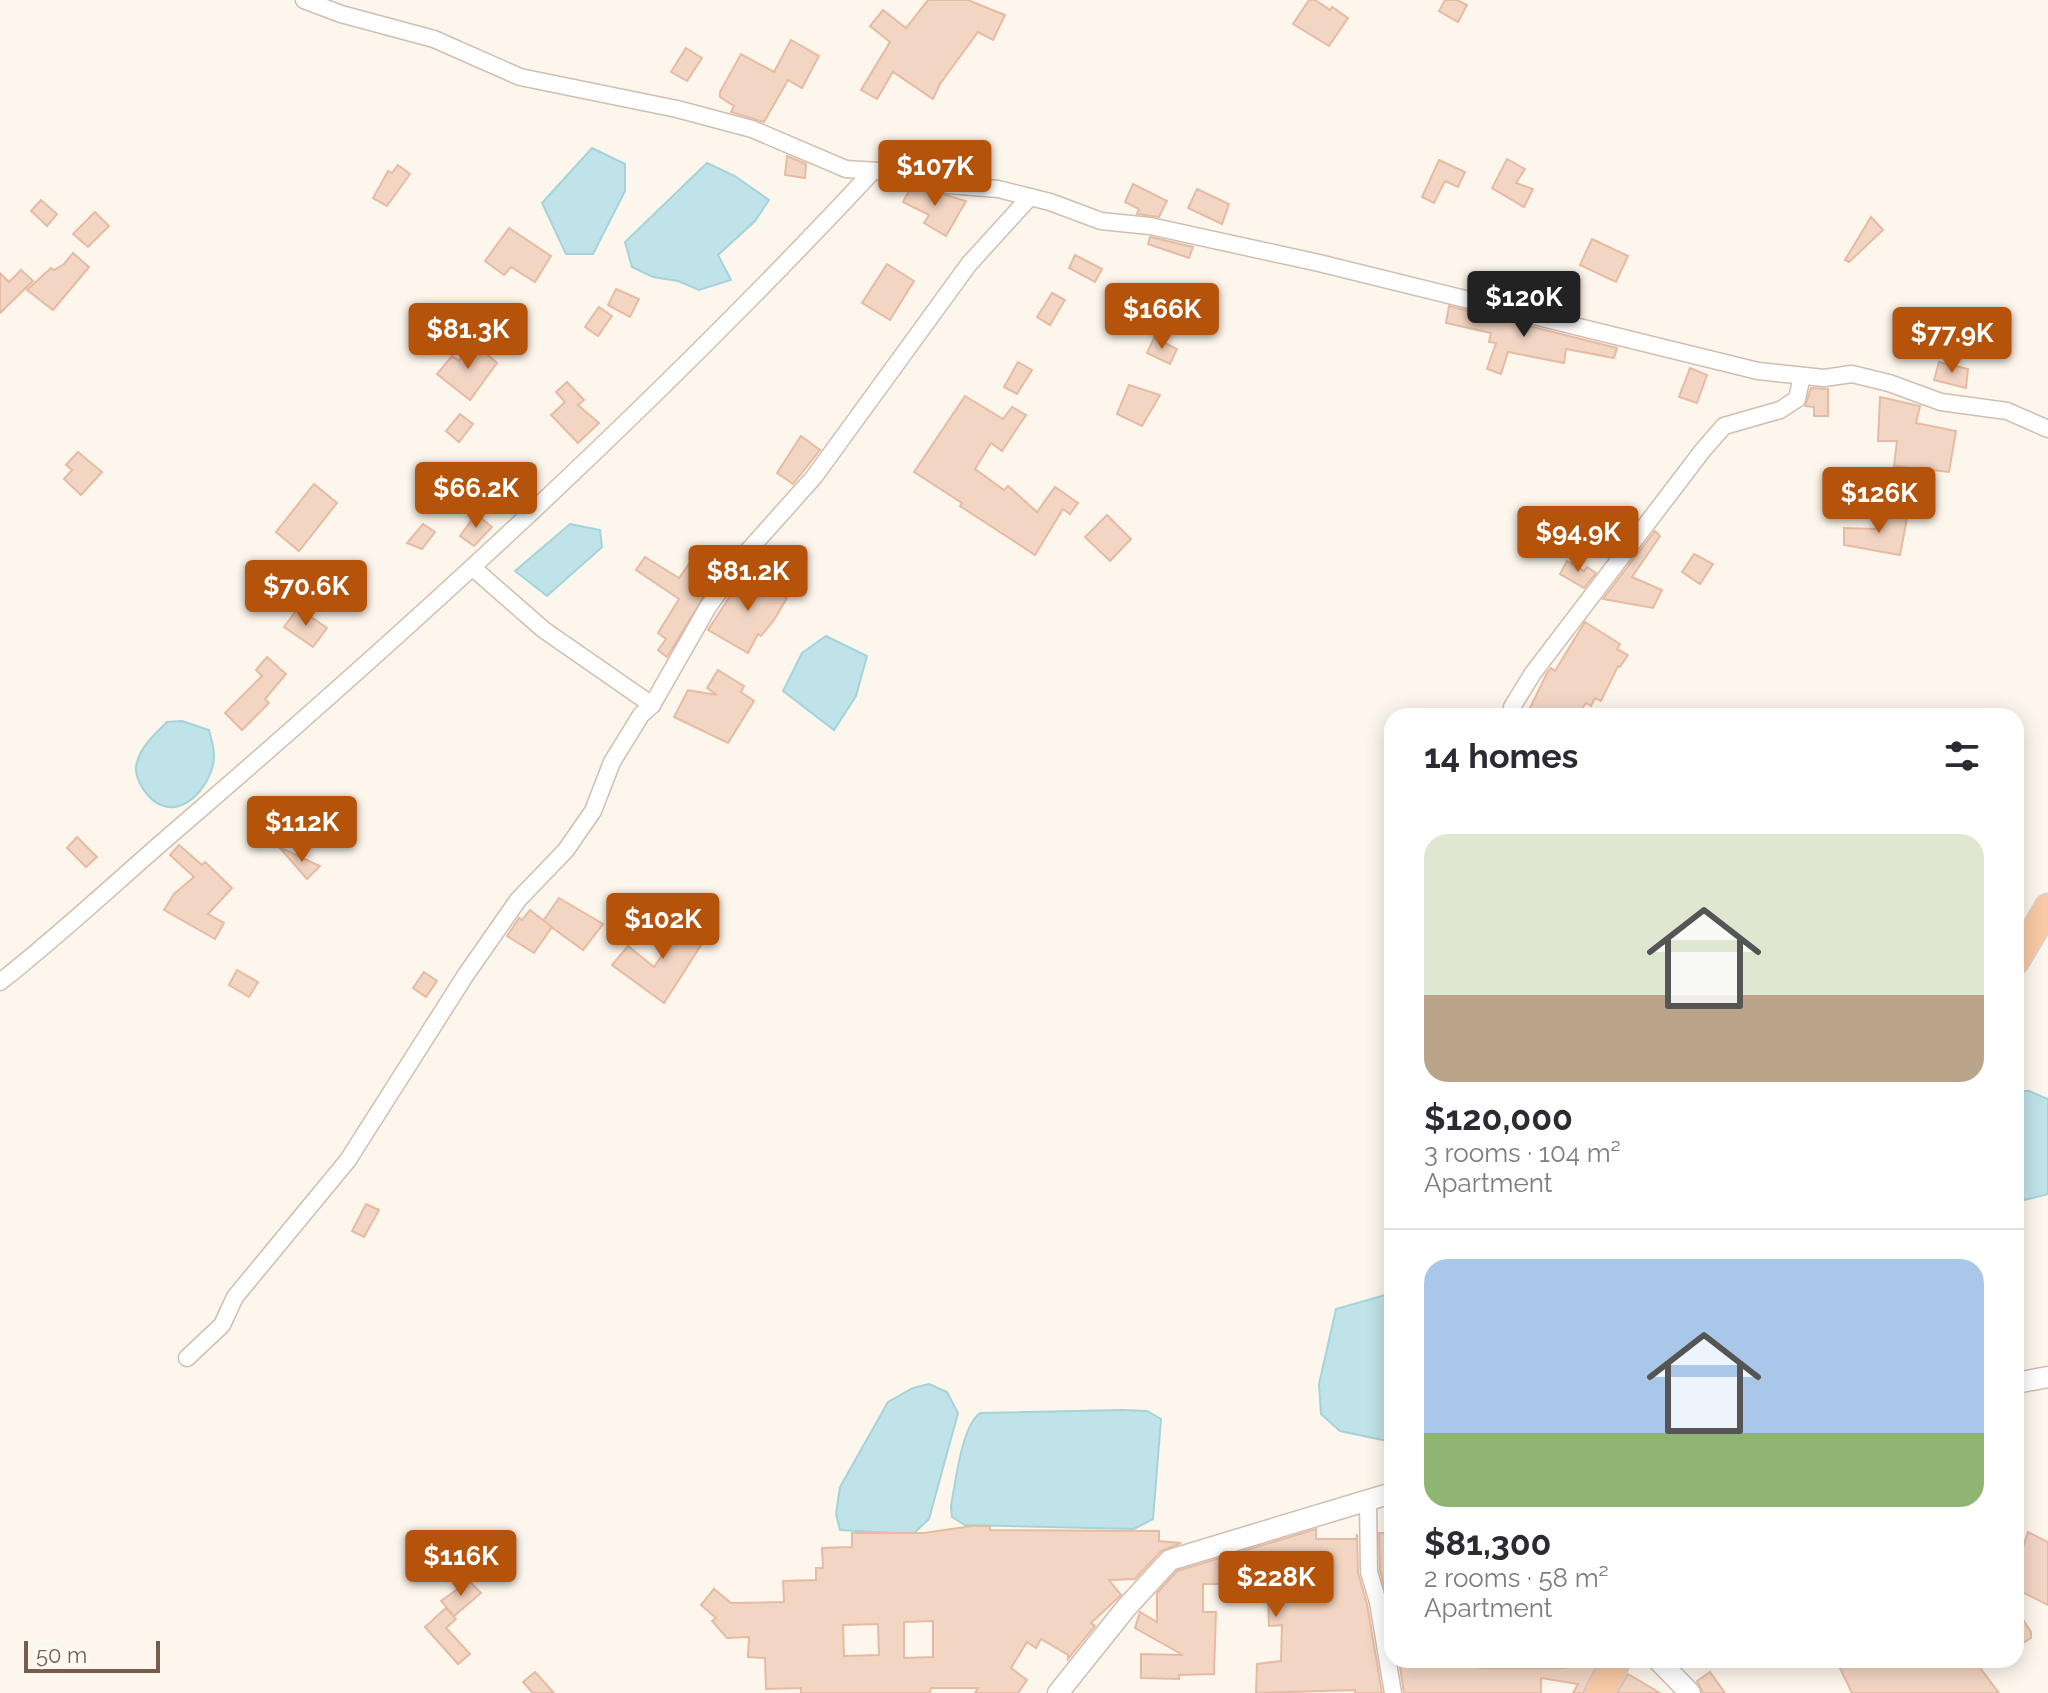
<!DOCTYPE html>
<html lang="en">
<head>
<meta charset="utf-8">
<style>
  :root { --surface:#fff; --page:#f2f2f3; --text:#2b2b33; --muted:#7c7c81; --line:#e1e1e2; --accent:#b45309 }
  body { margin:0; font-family:Raleway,sans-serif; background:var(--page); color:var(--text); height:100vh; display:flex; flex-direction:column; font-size:30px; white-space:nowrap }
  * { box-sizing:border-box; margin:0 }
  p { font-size:26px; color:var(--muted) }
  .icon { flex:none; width:44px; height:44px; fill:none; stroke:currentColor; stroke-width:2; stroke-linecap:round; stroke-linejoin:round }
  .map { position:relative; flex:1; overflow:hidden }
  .sheet { position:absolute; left:1384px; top:708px; width:640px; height:960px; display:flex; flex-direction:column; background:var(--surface); border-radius:24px; box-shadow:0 4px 20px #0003 }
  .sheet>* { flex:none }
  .scale { position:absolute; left:24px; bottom:20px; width:136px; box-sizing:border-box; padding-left:8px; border:4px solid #7a5c4d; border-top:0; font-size:22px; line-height:28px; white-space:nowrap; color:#7a5c4d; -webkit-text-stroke:6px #fffaf3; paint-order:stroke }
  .price { position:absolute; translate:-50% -68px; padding:0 18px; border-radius:8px; background:var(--accent); color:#fff; font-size:26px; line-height:52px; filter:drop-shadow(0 2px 4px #0008) }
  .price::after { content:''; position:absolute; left:50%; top:48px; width:24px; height:18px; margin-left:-12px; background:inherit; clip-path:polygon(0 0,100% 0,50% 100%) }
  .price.on { background:#222; color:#fff }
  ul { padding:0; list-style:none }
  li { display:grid; align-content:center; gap:16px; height:424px; padding:0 40px }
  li+li { border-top:2px solid var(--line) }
  li span { display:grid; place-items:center; height:248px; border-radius:24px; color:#555 }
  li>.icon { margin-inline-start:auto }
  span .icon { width:144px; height:144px; fill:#fffc; stroke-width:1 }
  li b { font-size:34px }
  h2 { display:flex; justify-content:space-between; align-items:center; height:96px; padding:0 40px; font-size:34px }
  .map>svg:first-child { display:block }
  .water { fill:#bfe3e8; stroke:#a5d3da; stroke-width:2 }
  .building { fill:#f3d5c3; stroke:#e6bba3; stroke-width:2; fill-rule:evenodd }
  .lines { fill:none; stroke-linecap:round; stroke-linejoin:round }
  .minor-casing { stroke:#d1beb0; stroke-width:19 }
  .tertiary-casing { stroke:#d1beb0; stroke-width:23 }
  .trunk-casing { stroke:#dad1cd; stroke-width:29 }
  .minor { stroke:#fff; stroke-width:16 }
  .tertiary { stroke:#fff; stroke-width:20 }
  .trunk { stroke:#f9c8a4; stroke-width:26 }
</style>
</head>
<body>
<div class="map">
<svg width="2048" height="1693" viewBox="0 0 2048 1693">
  <rect width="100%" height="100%" fill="#fdf6ec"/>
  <g class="water">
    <polygon points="592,148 625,164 625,191 593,254 566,254 542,203"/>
    <polygon points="707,163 735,176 769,200 755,221 718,255 731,280 699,290 678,281 653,277 632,267 625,242"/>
    <polygon points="570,524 600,530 602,547 547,596 515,571"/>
    <polygon points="826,636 867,656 856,696 834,730 783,691 802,653"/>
    <path d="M182,721L209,730C211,738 214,747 214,755C215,777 190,814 164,806C148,802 132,777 137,762C141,746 156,733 167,722Z"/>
    <polygon points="2016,1091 2029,1091 2048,1099 2048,1194 2025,1200 2016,1190"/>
    <polygon points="1392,1293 1392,1442 1340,1431 1321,1414 1319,1384 1336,1309"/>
    <polygon points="929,1384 947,1392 958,1413 929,1519 913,1534 840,1530 836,1514 840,1487 888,1402 913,1388"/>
    <path d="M1122,1410L1147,1411L1161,1419L1153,1519L1134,1529L965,1525L952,1517L951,1506C955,1484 962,1425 980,1413Z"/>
  </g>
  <g class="building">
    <polygon points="928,0 968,0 1005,15 993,40 978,32 940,84 933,99 893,72 877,99 861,90 890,42 870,26 883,10 906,28"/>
    <polygon points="1309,0 1315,0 1330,10 1332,7 1348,18 1329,46 1293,24"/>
    <polygon points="1445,0 1457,0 1467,5 1458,22 1439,11"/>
    <polygon points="791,40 819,56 802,88 788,80 764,122 731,112 734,106 720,97 720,92 741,54 774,72"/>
    <polygon points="686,48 702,58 687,81 671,72"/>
    <polygon points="787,156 806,164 805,178 785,175"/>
    <polygon points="1507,159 1525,169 1516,183 1533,189 1524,207 1492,188"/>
    <polygon points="1439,160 1465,172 1458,187 1445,181 1434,203 1422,197"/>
    <polygon points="398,165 410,174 387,206 373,198 388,171 392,173"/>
    <polygon points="1133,184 1167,201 1159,217 1137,214 1139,209 1125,202"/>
    <polygon points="912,185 966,201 946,236 924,223 929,215 903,202"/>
    <polygon points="1197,189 1229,204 1222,224 1188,208"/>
    <polygon points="41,200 57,214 47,226 31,211"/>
    <polygon points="95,212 109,226 88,247 73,234"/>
    <polygon points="1871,217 1883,230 1849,262 1845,260"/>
    <polygon points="509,228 551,256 535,282 511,267 504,275 485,261"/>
    <polygon points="1150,237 1193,247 1189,258 1148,244"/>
    <polygon points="1592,239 1628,256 1616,282 1580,265"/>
    <polygon points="73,253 89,267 53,310 27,290 51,268 54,270 64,264"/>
    <polygon points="1075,255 1102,269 1095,282 1069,268"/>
    <polygon points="887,264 914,281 890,320 862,303"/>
    <polygon points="21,270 33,281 0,313 0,273 9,282"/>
    <polygon points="616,289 639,299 630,317 608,305"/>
    <polygon points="1052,293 1065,300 1050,325 1037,317"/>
    <polygon points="1449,306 1617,348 1614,358 1566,349 1564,363 1508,352 1501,374 1487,369 1496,343 1489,342 1491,333 1446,323"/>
    <polygon points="599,307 612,316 598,336 585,327"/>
    <polygon points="1154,338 1177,349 1170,364 1147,353"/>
    <polygon points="473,342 497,363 470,400 437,374 452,356 459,361"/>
    <polygon points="1018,362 1032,370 1017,394 1004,387"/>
    <polygon points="1939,362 1968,369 1966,388 1934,380"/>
    <polygon points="1690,368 1707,375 1697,403 1679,397"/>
    <polygon points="567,382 584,400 578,405 599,423 578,443 551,415 565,402 556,392"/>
    <polygon points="1129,385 1160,395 1142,426 1117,414"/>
    <polygon points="1811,388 1828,389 1828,416 1814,416 1814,407 1805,406"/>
    <polygon points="965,396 1003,419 1012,407 1026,415 1002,451 991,443 975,469 1004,490 1008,486 1037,512 1055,487 1078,503 1070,514 1063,509 1035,555 960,506 962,503 914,472"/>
    <polygon points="1880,397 1920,406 1916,423 1956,431 1949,472 1894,466 1897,441 1878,441"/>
    <polygon points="460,414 473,424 459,442 446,431"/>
    <polygon points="801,436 820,450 793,484 777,473"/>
    <polygon points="78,452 102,472 81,495 64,479 72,470 66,465"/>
    <polygon points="314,484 337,503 299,551 276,532"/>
    <polygon points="1880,513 1907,518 1900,555 1844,545 1844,528 1877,529"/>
    <polygon points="476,514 492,527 474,546 460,536"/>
    <polygon points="1107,515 1131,539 1110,561 1085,537"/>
    <polygon points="423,524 435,532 422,549 407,543"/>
    <polygon points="1655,531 1660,536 1632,577 1662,590 1653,608 1603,599"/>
    <polygon points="703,554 720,570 667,657 658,650 666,639 658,633 679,599 636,570 645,557 679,578 694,557 698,560"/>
    <polygon points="1694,554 1713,564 1700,584 1682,572"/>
    <polygon points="1567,561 1584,571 1587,567 1596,573 1584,588 1560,574"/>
    <polygon points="283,571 300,581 286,604 270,594"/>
    <polygon points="745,573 787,598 774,620 761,636 758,634 748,653 708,630"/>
    <polygon points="298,608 327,628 313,647 284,627"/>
    <polygon points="1585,622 1620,644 1617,649 1628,655 1620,667 1618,666 1601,701 1595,698 1591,706 1586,703 1577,716 1526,716 1547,673 1551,668 1555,671"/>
    <polygon points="267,657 286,674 265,699 269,703 242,730 225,713 262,676 256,670"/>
    <polygon points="718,670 744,686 741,692 754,701 728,743 674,717 688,690 717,695 707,688"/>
    <polygon points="77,837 97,857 86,867 67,848"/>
    <polygon points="179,845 202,865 205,862 232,888 208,914 224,923 215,939 164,910 174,894 194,877 170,855"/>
    <polygon points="279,847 320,866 307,879"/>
    <polygon points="559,898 603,924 583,950 543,921"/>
    <polygon points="530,910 552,927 534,953 507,936 519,918 522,920"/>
    <polygon points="674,912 695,925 690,934 703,942 664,1003 612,965 628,946 654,967 674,938 668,935 672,928 667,925"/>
    <polygon points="237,970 258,982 249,997 229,985"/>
    <polygon points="424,972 437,981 426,997 413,988"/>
    <polygon points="366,1204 379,1210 364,1237 352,1231"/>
    <path d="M972,1526H990V1530L1159,1531V1541L1181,1543L1161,1551L1135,1579L1109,1580L1121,1595L1091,1623L1095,1626L1068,1659V1655L1041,1639L1036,1648L1027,1642L1011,1668L1027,1680L1018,1693H975L978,1688H931L930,1693H801V1688L766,1689L765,1658L748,1657L749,1637L727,1638L712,1621L716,1618L701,1605L714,1589L731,1603L784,1602L783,1581L816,1580V1568H823L822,1548L852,1547V1533H924ZM933,1621V1657L904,1658V1622ZM878,1624L879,1655L844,1656L843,1625Z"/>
    <polygon points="1316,1529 1316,1539 1356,1539 1357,1534 1358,1573 1367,1604 1382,1693 1355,1693 1355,1690 1256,1693 1257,1664 1281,1661 1282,1625 1269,1626 1268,1592 1297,1593 1297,1560 1269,1560 1269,1591 1253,1590 1253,1584 1203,1584 1203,1612 1216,1612 1214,1674 1179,1675 1179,1679 1141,1678 1141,1654 1183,1655 1135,1628 1140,1612 1157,1622 1157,1593 1177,1571"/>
    <polygon points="2028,1532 2048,1542 2048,1605 2016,1589 2016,1567"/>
    <polygon points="1379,1533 1392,1533 1392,1619 1380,1570"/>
    <polygon points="469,1581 481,1593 454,1616 441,1601"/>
    <polygon points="446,1608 456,1619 446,1628 470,1654 458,1664 425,1627"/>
    <polygon points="2016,1609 2031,1632 2031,1638 2016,1647"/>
    <polygon points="1399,1660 1485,1668 1565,1668 1566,1660 1590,1662 1600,1660 1583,1693 1573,1693 1578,1684 1541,1678 1541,1693 1404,1693"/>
    <polygon points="1836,1660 1974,1660 1999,1693 1852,1693"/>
    <polygon points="535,1672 554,1693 533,1693 523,1682"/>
    <polygon points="1710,1672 1725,1693 1703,1693 1697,1681"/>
    <polygon points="1628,1674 1660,1693 1617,1693"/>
  </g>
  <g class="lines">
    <g class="minor-casing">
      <g id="minor">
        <polyline points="304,0 341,14 434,39 520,77 677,109 752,129 846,169 910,173 948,185 998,189 1050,202 1101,221 1150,226 1319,263 1758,371 1824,378 1852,374 1889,383 1941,402 2007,411 2048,429"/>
        <polyline points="473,568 544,630 652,705"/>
        <polyline points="1515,716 1512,707 1533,673 1703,450 1724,426 1780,410 1797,399 1802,376"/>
        <path d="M0,982C60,935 116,882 174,832C418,622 654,406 873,171"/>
        <polyline points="187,1358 222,1325 235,1297 348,1160 465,976 518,900 566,850 593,811 612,762 641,715 652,705 708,607 747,552 814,477 969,264 1030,197"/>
        <polyline points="1368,1500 1369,1572 1378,1602 1393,1693"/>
      </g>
    </g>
    <g class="tertiary-casing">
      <g id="tertiary">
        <polyline points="2016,1383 2048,1377"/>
        <polyline points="1658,1660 1690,1693"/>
        <polyline points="1058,1693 1126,1608 1170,1560 1392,1493"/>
      </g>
    </g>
    <g class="trunk-casing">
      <g id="trunk">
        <polyline points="2016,961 2048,907"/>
        <polyline points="1599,1693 1618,1660"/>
      </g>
    </g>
    <use href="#minor" class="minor"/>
    <use href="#tertiary" class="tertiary"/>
    <use href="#trunk" class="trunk"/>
  </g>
</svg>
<div class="scale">50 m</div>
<b class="price" style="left:935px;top:208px">$107K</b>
<b class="price on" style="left:1524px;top:339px">$120K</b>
<b class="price" style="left:1162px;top:351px">$166K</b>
<b class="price" style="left:468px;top:371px">$81.3K</b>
<b class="price" style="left:1952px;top:375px">$77.9K</b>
<b class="price" style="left:476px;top:530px">$66.2K</b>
<b class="price" style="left:1879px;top:535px">$126K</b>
<b class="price" style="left:1578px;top:574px">$94.9K</b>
<b class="price" style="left:748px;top:613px">$81.2K</b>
<b class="price" style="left:306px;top:628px">$70.6K</b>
<b class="price" style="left:302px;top:864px">$112K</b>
<b class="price" style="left:663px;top:961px">$102K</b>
<b class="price" style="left:461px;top:1598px">$116K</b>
<b class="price" style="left:1276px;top:1619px">$228K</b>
<section class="sheet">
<h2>14 homes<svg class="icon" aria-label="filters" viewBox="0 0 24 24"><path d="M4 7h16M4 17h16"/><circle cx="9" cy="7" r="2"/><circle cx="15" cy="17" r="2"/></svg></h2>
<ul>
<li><span style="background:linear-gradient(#dfe7d0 65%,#b9a48a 0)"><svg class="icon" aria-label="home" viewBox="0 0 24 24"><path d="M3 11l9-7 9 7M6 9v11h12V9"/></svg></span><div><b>$120,000</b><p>3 rooms · 104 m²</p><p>Apartment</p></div></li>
<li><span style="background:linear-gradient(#a9c7e8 70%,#8fb573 0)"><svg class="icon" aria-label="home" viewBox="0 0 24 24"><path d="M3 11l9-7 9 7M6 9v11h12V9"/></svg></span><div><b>$81,300</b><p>2 rooms · 58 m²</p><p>Apartment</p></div></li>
</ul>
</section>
</div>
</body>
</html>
